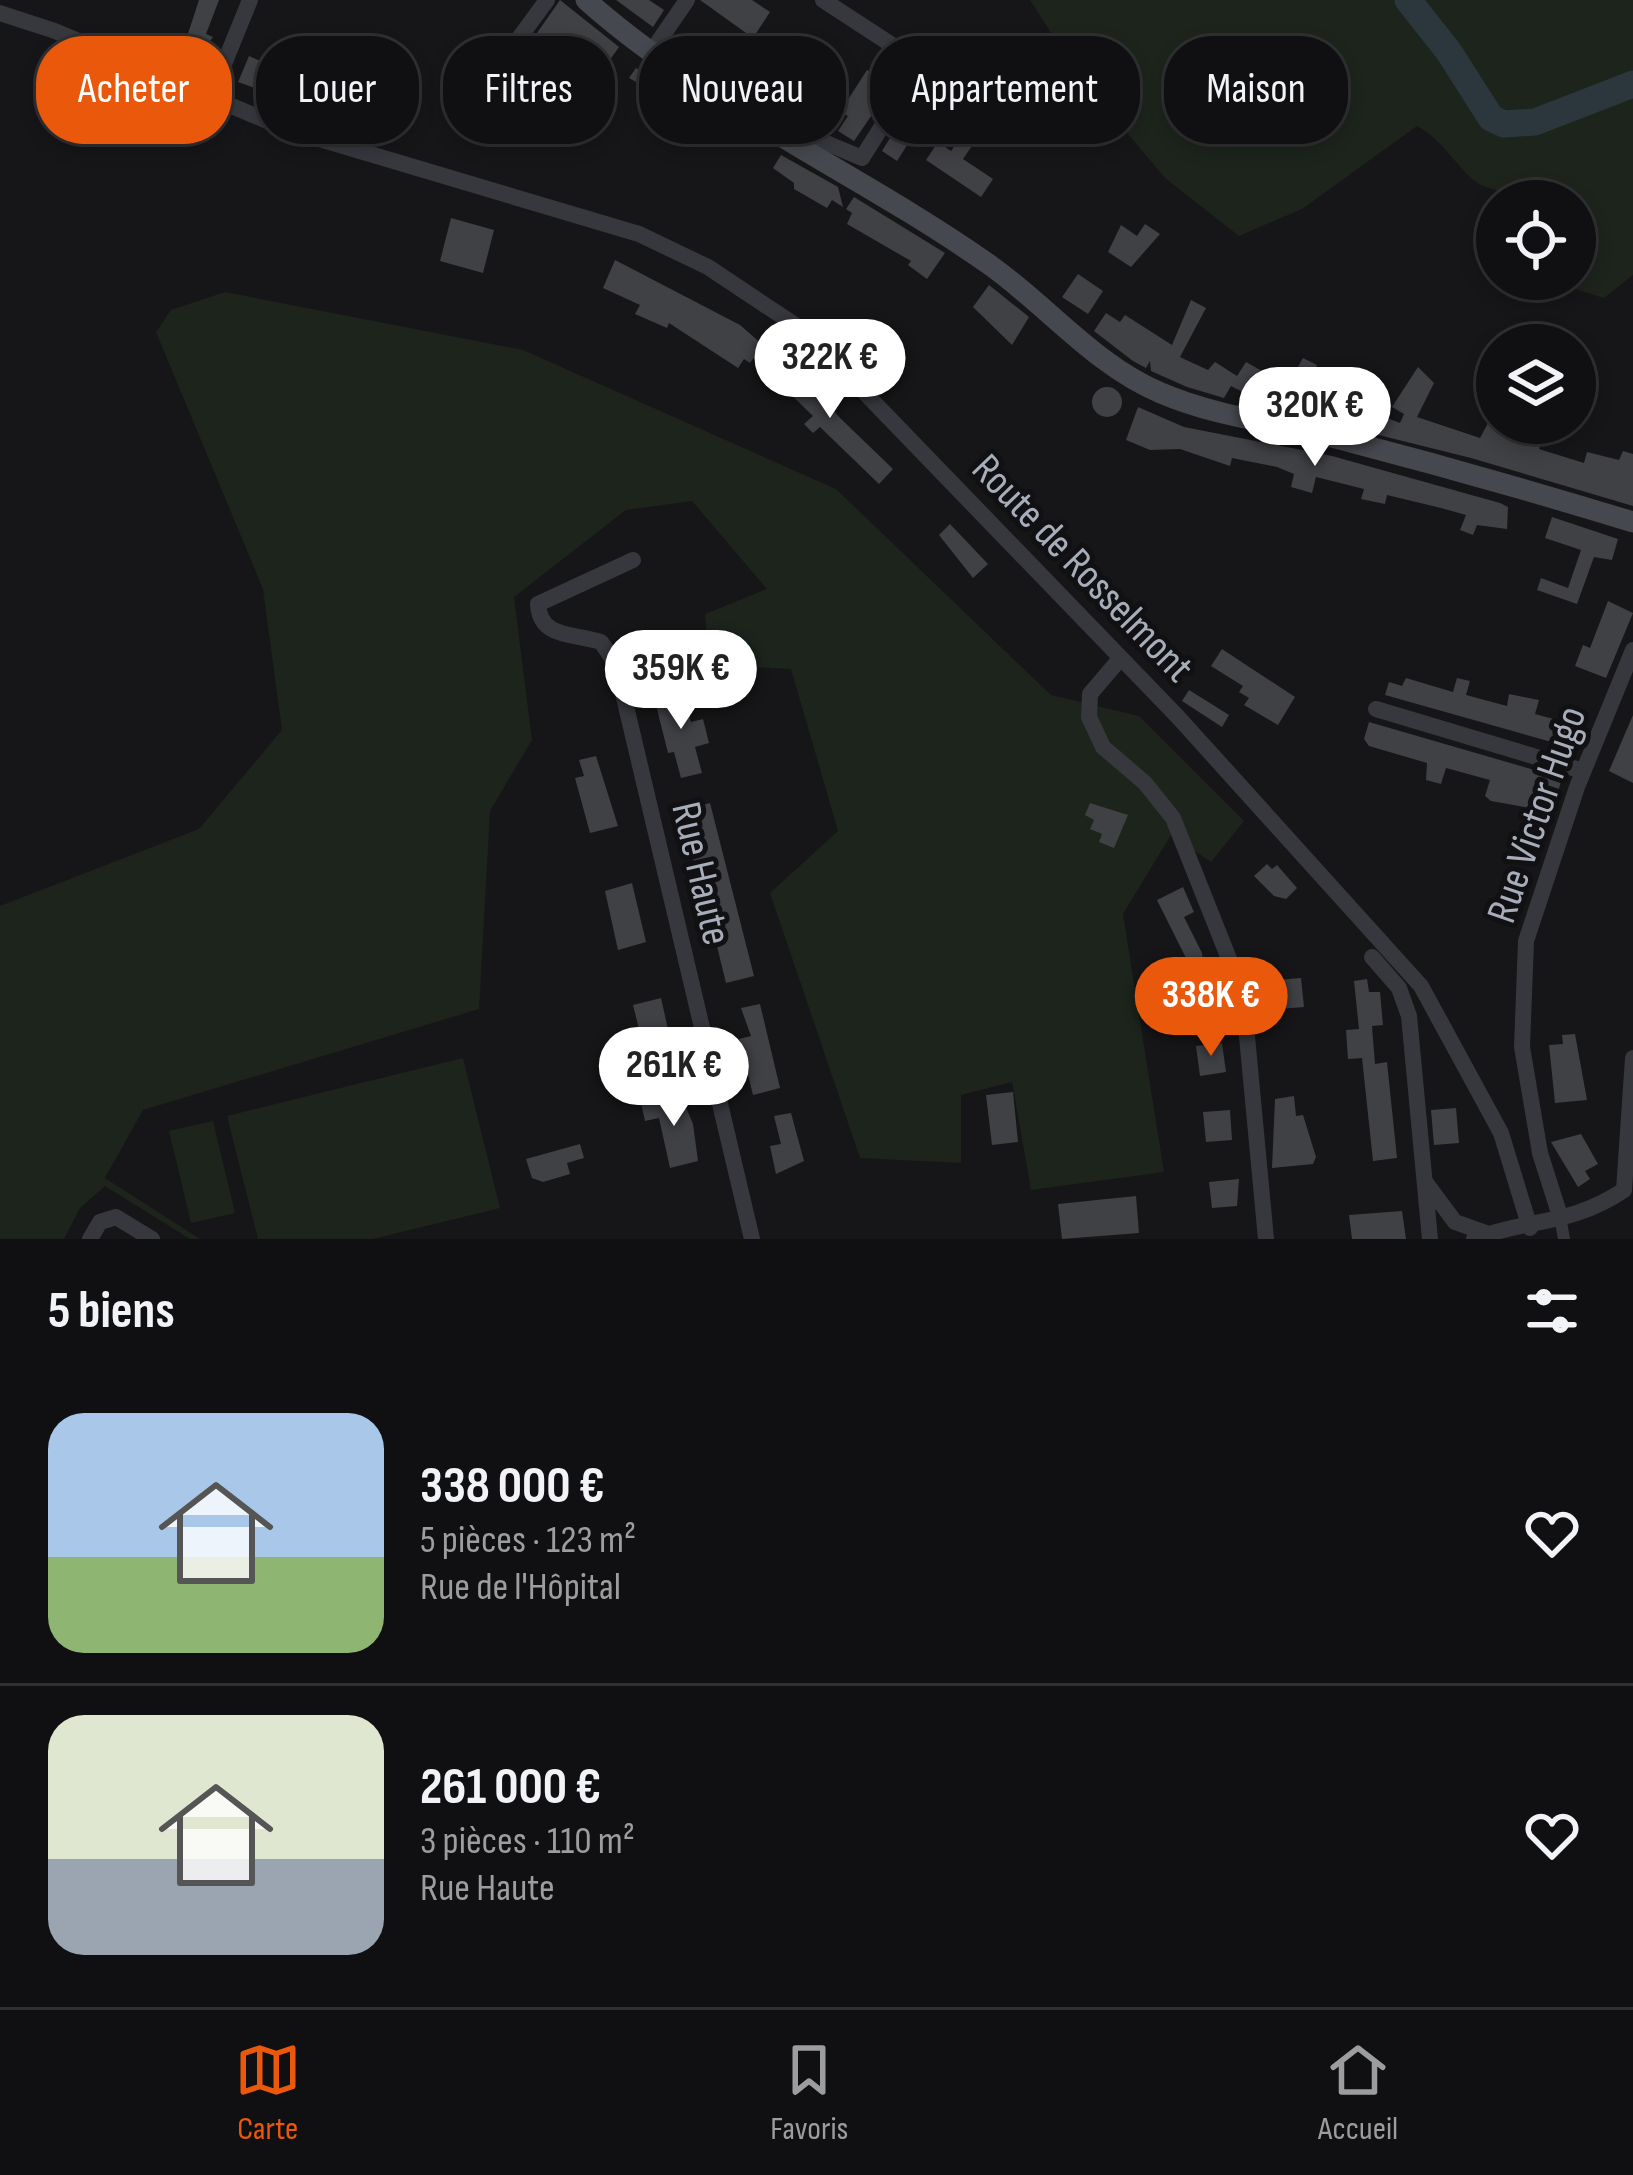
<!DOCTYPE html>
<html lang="fr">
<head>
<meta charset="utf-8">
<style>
  :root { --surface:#101012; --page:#1e1e20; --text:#f1f3f6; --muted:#9c9d9f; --line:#303032; --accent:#ea580c }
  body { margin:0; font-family:"Sofia Sans Condensed",sans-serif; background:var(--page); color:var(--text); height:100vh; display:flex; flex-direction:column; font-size:45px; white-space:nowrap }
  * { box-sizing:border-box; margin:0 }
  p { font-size:39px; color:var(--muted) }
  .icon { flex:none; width:66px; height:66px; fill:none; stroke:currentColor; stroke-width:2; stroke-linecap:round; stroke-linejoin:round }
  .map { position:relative; height:1239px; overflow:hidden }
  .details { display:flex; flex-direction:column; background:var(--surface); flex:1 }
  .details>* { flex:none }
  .banner { position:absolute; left:36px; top:36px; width:1563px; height:108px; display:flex; gap:24px }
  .controls { position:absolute; left:1476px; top:180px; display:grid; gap:24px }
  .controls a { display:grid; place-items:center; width:120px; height:120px; border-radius:50%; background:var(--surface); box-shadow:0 6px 18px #0003,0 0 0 3px var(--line); font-size:60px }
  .price { position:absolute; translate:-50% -102px; padding:0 27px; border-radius:42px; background:#fff; color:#222; font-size:39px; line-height:78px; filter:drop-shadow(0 3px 6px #0008) }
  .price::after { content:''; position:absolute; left:50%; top:72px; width:36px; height:27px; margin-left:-18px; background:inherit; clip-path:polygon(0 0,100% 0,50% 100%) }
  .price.on { background:var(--accent); color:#fff }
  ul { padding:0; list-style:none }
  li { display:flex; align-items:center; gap:36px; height:300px; padding:0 48px }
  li+li { border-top:3px solid var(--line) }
  li span { display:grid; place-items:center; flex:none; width:336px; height:240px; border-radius:36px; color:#555 }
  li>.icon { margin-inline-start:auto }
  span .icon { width:144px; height:144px; fill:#fffc; stroke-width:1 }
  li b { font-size:51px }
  h2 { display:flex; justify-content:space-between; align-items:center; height:144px; padding:0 48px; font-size:51px }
  .chip { padding:0 42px; border-radius:48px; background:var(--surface); box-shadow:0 6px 18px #0003,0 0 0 3px var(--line); font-size:42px; line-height:108px }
  .chip.on { background:var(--accent); color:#fff }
  .dock { display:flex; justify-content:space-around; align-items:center; height:168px; border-top:3px solid var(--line); background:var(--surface); font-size:33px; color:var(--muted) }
  .dock a { display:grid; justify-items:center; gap:6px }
  .dock .on { color:var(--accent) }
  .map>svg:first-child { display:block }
  .green { fill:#1c241c }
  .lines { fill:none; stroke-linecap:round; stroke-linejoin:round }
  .river { stroke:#2b373d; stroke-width:27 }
  .building { fill:#404145 }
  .pedestrian { stroke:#37383e; stroke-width:12 }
  .minor { stroke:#37383e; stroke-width:16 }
  .secondary { stroke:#45484e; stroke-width:21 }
  .labels { text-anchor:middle; stroke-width:10; stroke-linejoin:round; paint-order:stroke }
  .street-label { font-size:42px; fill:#a7aeb9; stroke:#111113 }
</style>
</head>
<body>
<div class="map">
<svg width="1633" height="1239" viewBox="0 0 1633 1239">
  <rect width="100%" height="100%" fill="#161618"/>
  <g class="green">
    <path d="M1030,0H1633V275L1604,298L1542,279H1575V201C1552,201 1488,194 1472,179C1451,159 1443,141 1417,126L1302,209L1239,236L1165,178L1077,73Z"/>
    <polygon points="225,292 523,350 836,489 1051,695 1139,716 1244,821 1211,862 1171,835 1123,914 1164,1172 1031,1190 1012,1082 961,1095 961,1163 860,1158 770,893 838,831 791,669 709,665 705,614 767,589 692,501 626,510 514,597 532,740 490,811 479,1009 143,1110 105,1178 200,1239 190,1239 105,1186 80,1208 64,1239 0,1239 0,906 199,829 282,730 263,589 156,332 171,310"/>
    <polygon points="463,1058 500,1208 373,1239 258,1239 227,1116"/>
    <polygon points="213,1121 235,1213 191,1223 169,1131"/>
  </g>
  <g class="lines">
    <polyline class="river" points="1408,0 1449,52 1491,118 1504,124 1535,122 1633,84"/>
  </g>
  <g class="building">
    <polygon points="199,0 219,0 206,34 213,37 193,64 180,58"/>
    <polygon points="560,0 619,47 609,61 575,37 548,77 536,75 532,81 512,69"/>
    <polygon points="616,0 649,0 664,10 653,27"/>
    <polygon points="700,0 752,0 770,12 753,38"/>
    <polygon points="752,37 771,50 746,88 727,75"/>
    <polygon points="249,56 270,65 260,90 238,82"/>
    <polygon points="886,57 904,68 854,141 838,131 848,116 840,112 867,70 875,74"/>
    <polygon points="647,67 680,90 672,102 629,78 636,68 644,73"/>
    <polygon points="925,81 941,92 897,161 882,151"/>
    <polygon points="677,97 698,110 701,104 745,132 737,144 696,124 671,107"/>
    <polygon points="964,132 976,140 963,159 993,179 981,197 926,160 938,142 951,151"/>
    <polygon points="781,155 838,187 843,207 832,200 827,208 794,189 794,183 773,168"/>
    <polygon points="854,197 945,253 927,279 908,265 911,261 847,224 852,213 846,209"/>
    <polygon points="451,218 494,230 483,273 440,261"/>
    <polygon points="1145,224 1160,234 1131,267 1108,252 1121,225 1137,236"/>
    <polygon points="615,260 740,325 763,345 750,363 744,359 738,368 669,323 667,328 635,314 640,305 603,288"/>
    <polygon points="1078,274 1103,291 1088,314 1062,297"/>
    <polygon points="989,285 1029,317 1012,345 973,307"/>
    <polygon points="1191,300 1206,308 1180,357 1184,359 1208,370 1215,362 1237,376 1246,362 1273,377 1277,371 1291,379 1303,358 1317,365 1305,386 1400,423 1404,414 1392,407 1418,367 1434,383 1417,417 1480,438 1488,423 1547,423 1539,449 1584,463 1587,452 1619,460 1623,451 1633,454 1633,506 1471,458 1278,410 1231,386 1224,398 1187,387 1151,371 1150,361 1146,368 1133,361 1094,331 1106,313 1120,322 1125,315 1172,345"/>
    <polygon points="782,361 810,380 839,417 893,469 879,484 820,427 813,433 804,424 813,416 770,374"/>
    <circle cx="1107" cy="402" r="15"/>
    <polygon points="1138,407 1184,427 1332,456 1500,503 1508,507 1507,529 1477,525 1473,535 1460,530 1466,515 1441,508 1387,495 1385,504 1361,499 1364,489 1316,477 1312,493 1291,487 1294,474 1277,467 1232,458 1230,466 1180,449 1150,450 1126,440"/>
    <polygon points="1552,517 1618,539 1612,560 1594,557 1577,604 1537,590 1541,578 1568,588 1581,550 1545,538"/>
    <polygon points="950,524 988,564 973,578 939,535"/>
    <polygon points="1608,601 1633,613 1606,678 1575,666 1583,645 1590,648"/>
    <polygon points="1222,649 1295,697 1278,725 1244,705 1249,698 1239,692 1243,686 1211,666"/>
    <polygon points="1406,678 1453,692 1457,678 1470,681 1466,695 1507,706 1509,694 1539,700 1535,714 1576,725 1569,747 1385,695 1389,682 1402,686"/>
    <polygon points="1189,690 1229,715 1222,727 1182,701"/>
    <polygon points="682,691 691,722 703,719 709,743 695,747 702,773 681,778 674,752 668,753 654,697"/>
    <polygon points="1633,715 1633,783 1609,771"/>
    <polygon points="1369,722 1562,778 1552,812 1491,801 1485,796 1490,780 1446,768 1441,784 1426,780 1427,763 1369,746 1364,739"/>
    <polygon points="596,756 618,826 590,833 575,778 584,776 579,760"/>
    <polygon points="710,803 754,976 726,983 712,926 716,925 712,899 702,864 695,866 682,810"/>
    <polygon points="1090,803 1128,815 1114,848 1099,842 1102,834 1090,829 1094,820 1085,815"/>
    <polygon points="1267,864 1272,869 1277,865 1297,888 1286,899 1274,896 1254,876"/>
    <polygon points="632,883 646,942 618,950 605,891"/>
    <polygon points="1183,887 1194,912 1184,917 1202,953 1205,977 1212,976 1216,1003 1191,1007 1187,979 1196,978 1157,900"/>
    <polygon points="1301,978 1304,1007 1266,1010 1263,981"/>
    <polygon points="1367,979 1369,992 1380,992 1383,1025 1372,1026 1373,1039 1375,1064 1387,1062 1397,1158 1373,1161 1362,1058 1348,1059 1346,1030 1359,1029 1354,981"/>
    <polygon points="661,998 674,1056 633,1067 626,1036 640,1033 633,1005"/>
    <polygon points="760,1004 780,1088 753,1095 739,1039 751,1036 741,1008"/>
    <polygon points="1575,1034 1587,1100 1555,1103 1549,1045 1563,1044 1562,1035"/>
    <polygon points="1222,1043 1226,1072 1200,1076 1196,1046"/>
    <polygon points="1013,1092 1018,1142 992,1145 986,1095"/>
    <polygon points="672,1096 682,1098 693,1124 698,1161 670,1168 659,1118 645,1121 641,1103"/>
    <polygon points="1294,1096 1296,1116 1303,1115 1316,1157 1313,1164 1272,1168 1275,1099"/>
    <polygon points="1456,1108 1459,1143 1434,1145 1431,1110"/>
    <polygon points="1230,1110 1232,1140 1206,1142 1203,1112"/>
    <polygon points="791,1113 804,1161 776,1174 770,1146 781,1144 774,1116"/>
    <polygon points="1581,1134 1598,1164 1585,1171 1590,1179 1578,1187 1551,1142"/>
    <polygon points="580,1144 584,1158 567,1163 570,1174 543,1182 532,1178 526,1159"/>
    <polygon points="1239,1179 1237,1206 1212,1208 1209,1182"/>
    <polygon points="1136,1196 1139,1233 1062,1239 1058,1204"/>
    <polygon points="1402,1211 1406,1239 1352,1239 1349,1215"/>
  </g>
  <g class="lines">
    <polyline class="pedestrian" points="1560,1216 1564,1239"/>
    <g class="minor">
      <polyline points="0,13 55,31 286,129 639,234 708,267 807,333 1178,717 1421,986 1501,1133 1530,1228"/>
      <polyline points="652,51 687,0"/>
      <polyline points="491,76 547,0"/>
      <polyline points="211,96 250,0"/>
      <polyline points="815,155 824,142 862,158 921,64 823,0"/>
      <path d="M633,560L538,604C540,639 573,633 601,642L616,664L752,1239"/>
      <polyline points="1119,660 1090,694 1089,717 1103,747 1145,783 1173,818 1243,994 1266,1239"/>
      <polyline points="1376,709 1583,771"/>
      <polyline points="1372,957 1399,988 1409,1016 1430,1239"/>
      <polyline points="1426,1183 1455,1222 1486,1233"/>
      <polyline points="1560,1216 1540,1153 1522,1047 1526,941 1577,787 1633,650"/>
      <polyline points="90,1239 100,1222 116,1217 152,1239"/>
      <path d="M1474,1239C1530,1218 1570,1226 1624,1190L1633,1058"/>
    </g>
    <path class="secondary" d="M586,0C705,106 857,172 987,263C1046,304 1094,365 1161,393C1217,417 1278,423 1336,438C1436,464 1535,492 1633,522"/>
  </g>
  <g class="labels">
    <g class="street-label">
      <text transform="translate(1084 567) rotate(46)" y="15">Route de Rosselmont</text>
      <text transform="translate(1535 814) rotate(-71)" y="15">Rue Victor Hugo</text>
      <text transform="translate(703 873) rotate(77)" y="15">Rue Haute</text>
    </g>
  </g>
</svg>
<div class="controls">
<a><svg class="icon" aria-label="locate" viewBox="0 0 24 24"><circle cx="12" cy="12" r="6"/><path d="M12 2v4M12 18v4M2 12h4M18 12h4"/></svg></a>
<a><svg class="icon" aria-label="layers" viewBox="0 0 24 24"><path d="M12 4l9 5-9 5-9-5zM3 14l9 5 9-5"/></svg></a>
</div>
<b class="price" style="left:830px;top:421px">322K €</b>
<b class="price" style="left:1315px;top:469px">320K €</b>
<b class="price" style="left:681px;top:732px">359K €</b>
<b class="price on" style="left:1211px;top:1059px">338K €</b>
<b class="price" style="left:674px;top:1129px">261K €</b>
<div class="banner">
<a class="chip on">Acheter</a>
<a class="chip">Louer</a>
<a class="chip">Filtres</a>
<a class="chip">Nouveau</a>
<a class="chip">Appartement</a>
<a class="chip">Maison</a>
</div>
</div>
<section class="details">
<h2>5 biens<svg class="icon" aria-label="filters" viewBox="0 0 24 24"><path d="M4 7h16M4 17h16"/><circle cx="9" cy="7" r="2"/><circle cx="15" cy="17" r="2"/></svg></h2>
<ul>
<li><span style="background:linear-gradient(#a9c7e8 60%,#8fb573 0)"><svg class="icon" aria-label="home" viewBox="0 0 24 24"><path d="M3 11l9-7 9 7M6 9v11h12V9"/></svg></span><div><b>338 000 €</b><p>5 pièces · 123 m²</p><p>Rue de l'Hôpital</p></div><svg class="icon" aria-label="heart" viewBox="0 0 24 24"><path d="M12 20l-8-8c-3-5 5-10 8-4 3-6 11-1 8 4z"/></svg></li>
<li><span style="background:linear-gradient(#dfe7d0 60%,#9aa5b1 0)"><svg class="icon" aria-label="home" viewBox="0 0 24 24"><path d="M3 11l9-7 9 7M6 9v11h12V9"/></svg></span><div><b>261 000 €</b><p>3 pièces · 110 m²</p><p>Rue Haute</p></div><svg class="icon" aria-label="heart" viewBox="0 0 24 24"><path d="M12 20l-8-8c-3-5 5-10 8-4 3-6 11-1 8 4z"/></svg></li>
</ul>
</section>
<nav class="dock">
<a class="on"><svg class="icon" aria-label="map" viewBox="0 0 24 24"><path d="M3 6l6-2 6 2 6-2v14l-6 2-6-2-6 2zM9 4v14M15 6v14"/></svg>Carte</a>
<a><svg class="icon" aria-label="saved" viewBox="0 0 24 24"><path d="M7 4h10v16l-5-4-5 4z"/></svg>Favoris</a>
<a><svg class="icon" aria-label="home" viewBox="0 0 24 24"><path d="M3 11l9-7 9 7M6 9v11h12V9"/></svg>Accueil</a>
</nav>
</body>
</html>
